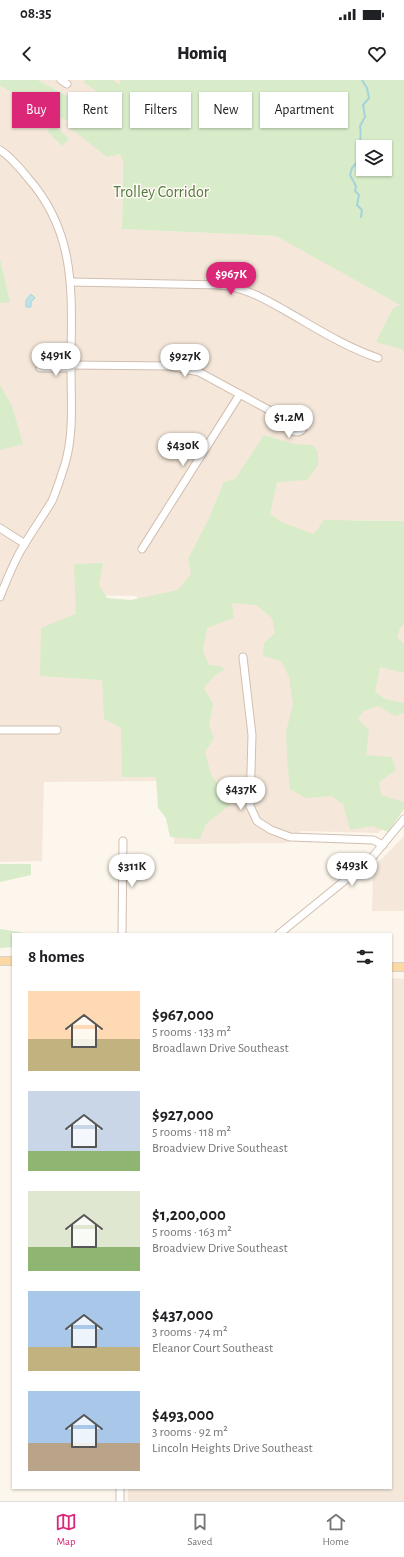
<!DOCTYPE html>
<html lang="en">
<head>
<meta charset="utf-8">
<style>
  :root { --surface:#fff; --page:#f6f6f6; --text:#202124; --muted:#757577; --line:#e0e0e0; --accent:#db2777 }
  body { margin:0; font-family:"Alegreya Sans",sans-serif; background:var(--page); color:var(--text); height:100vh; display:flex; flex-direction:column; font-size:15px; white-space:nowrap }
  * { box-sizing:border-box; margin:0 }
  p { font-size:13px; color:var(--muted) }
  .icon { flex:none; width:22px; height:22px; fill:none; stroke:currentColor; stroke-width:2; stroke-linecap:round; stroke-linejoin:round }
  .map { position:relative; flex:1; overflow:hidden }
  .side { position:absolute; left:12px; top:853px; width:380px; height:556px; display:flex; flex-direction:column; background:var(--surface); border-radius:0px; box-shadow:0 1px 3px #0004 }
  .side>* { flex:none }
  .hud { position:absolute; left:12px; top:12px; width:380px; height:36px; display:flex; gap:8px }
  .fabs { position:absolute; left:356px; top:60px; display:grid; gap:8px }
  .fabs a { display:grid; place-items:center; width:36px; height:36px; border-radius:0px; background:var(--surface); box-shadow:0 1px 3px #0004; font-size:20px }
  .price { position:absolute; translate:-50% -34px; padding:0 9px; border-radius:14px; background:#fff; color:#222; font-size:13px; line-height:26px; filter:drop-shadow(0 1px 2px #0008) }
  .price::after { content:''; position:absolute; left:50%; top:24px; width:12px; height:9px; margin-left:-6px; background:inherit; clip-path:polygon(0 0,100% 0,50% 100%) }
  .price.on { background:var(--accent); color:#fff }
  ul { padding:0; list-style:none }
  li { display:flex; align-items:center; gap:12px; height:100px; padding:0 16px }
  li span { display:grid; place-items:center; flex:none; width:112px; height:80px; border-radius:0px; color:#555 }
  li>.icon { margin-inline-start:auto }
  span .icon { width:48px; height:48px; fill:#fffc; stroke-width:1 }
  li b { font-size:17px }
  h2 { display:flex; justify-content:space-between; align-items:center; height:48px; padding:0 16px; font-size:17px }
  .tag { padding:0 14px; border-radius:0px; background:var(--surface); box-shadow:0 1px 3px #0004; font-size:14px; line-height:36px }
  .tag.on { background:var(--accent); color:#fff }
  .status { display:flex; justify-content:space-between; align-items:center; height:28px; padding:0 20px; background:var(--surface); direction:ltr }
  .status svg { height:11px; fill:currentColor }
  header { display:flex; justify-content:space-between; align-items:center; height:52px; padding:0 16px; background:var(--surface); font-size:18px; font-weight:800 }
  .tabs { display:flex; justify-content:space-around; align-items:center; height:56px; border-top:1px solid var(--line); background:var(--surface); font-size:11px; color:var(--muted) }
  .tabs a { display:grid; justify-items:center; gap:2px }
  .tabs .on { color:var(--accent) }
  .map>svg:first-child { display:block }
  .residential { fill:#f5e8da; fill-rule:evenodd }
  .green { fill:#d8ecc9; fill-rule:evenodd }
  .water { fill:#bfe3e8; stroke:#a5d3da }
  .lines { fill:none; stroke-linecap:round; stroke-linejoin:round }
  .stream { stroke:#a5d3da; stroke-width:2 }
  .minor-casing { stroke:#d1beb0; stroke-width:9 }
  .major-casing { stroke:#dad1cd; stroke-width:10 }
  .minor { stroke:#fff; stroke-width:7 }
  .major { stroke:#fbd9a5; stroke-width:8 }
  .labels { text-anchor:middle; stroke-width:3; stroke-linejoin:round; paint-order:stroke }
  .park-label { font-size:16px; fill:#537a41; stroke:#fffaf3 }
</style>
</head>
<body>
<div class="status"><b>08:35</b><svg viewBox="0 0 49 12"><path d="M0 12V9h3v3zM5 12V6h3v6zM10 12V3h3v9zM15 12V0h3v12zM26 1h20v11H26zM47 4h2v5h-2z"/></svg></div>
<header><svg class="icon" aria-label="back" viewBox="0 0 24 24"><path d="M15 5l-7 7 7 7"/></svg>Homiq<svg class="icon" aria-label="heart" viewBox="0 0 24 24"><path d="M12 20l-8-8c-3-5 5-10 8-4 3-6 11-1 8 4z"/></svg></header>
<div class="map">
<svg width="404" height="1421" viewBox="0 0 404 1421">
  <rect width="100%" height="100%" fill="#fdf6ec"/>
  <g class="residential">
    <polygon points="38,0 121,0 121,45"/>
    <path d="M0,6L123,70L122,149L277,156L404,227V441L350,440L404,524V727L396,739L378,753L301,751L287,763L174,764L175,701L44,702L42,781L0,782ZM79,515L137,516L138,591Z"/>
    <polygon points="404,756 404,831 372,831 373,788"/>
    <polygon points="391,898 404,899 404,1421 128,1421 128,1408 391,1408"/>
  </g>
  <g class="green">
    <path d="M0,0H38L95,31L105,17L83,2L85,0H113L119,5L121,0H404V272L401,269L376,262L393,228L400,225L276,156L122,149L123,81L120,74L107,77L65,44L71,43L0,6ZM363,67H385V89H363Z"/>
    <polygon points="54,44 69,59 62,66 47,51"/>
    <polygon points="0,179 10,222 0,223"/>
    <polygon points="0,305 12,326 23,364 0,370"/>
    <polygon points="264,355 294,364 312,365 318,371 318,385 307,400 277,402 270,434 281,442 314,454 324,440 404,441 404,544 400,548 397,558 404,563 404,593 380,587 375,612 385,619 404,623 404,633 395,636 378,626 364,631 358,639 369,650 366,675 392,677 396,690 379,702 381,715 404,722 404,729 388,752 372,746 350,750 343,724 331,716 306,718 290,709 287,679 286,652 293,624 289,597 281,581 263,576 264,563 275,553 272,538 256,525 232,523 234,538 207,548 203,571 209,585 221,586 224,590 214,596 204,608 213,624 209,645 214,658 205,672 211,695 225,713 230,725 206,744 200,759 170,757 166,738 158,728 156,697 122,697 121,648 104,639 102,600 40,596 41,548 76,534 74,484 103,483 99,505 107,518 131,520 178,510 191,494 188,479 208,440 224,402 235,399"/>
    <polygon points="0,784 31,784 31,795 0,802"/>
    <polygon points="0,849 20,852 20,854 13,854 13,867 0,868"/>
  </g>
  <polygon class="water" points="31,214 35,218 31,222 31,227 26,227 26,220"/>
  <g class="lines">
    <path class="stream" d="M361,137L362,130L357,125L359,115L355,111L356,106L350,95L352,88L359,80C359,70 362,56 360,46L365,37L363,25L369,18L367,8L362,0"/>
    <g class="minor-casing">
      <g id="minor">
        <polyline points="61,0 67,4"/>
        <path d="M0,70C11,77 20,88 28,98C79,156 71,219 71,290C71,321 74,354 65,384C61,396 57,410 52,421C43,436 33,450 24,465C14,481 7,499 0,517"/>
        <path d="M71,202L221,205C246,208 265,219 286,231C316,248 345,267 378,278"/>
        <polyline points="71,285 169,286 199,292 291,342"/>
        <polyline points="40,288 71,288"/>
        <circle cx="297" cy="345" r="7"/>
        <polyline points="0,448 25,464"/>
        <polyline points="142,469 240,314"/>
        <polyline points="243,577 252,655 250,726 257,741 271,750 290,757 373,760 383,765"/>
        <polyline points="0,650 57,650"/>
        <polyline points="122,854 123,761"/>
        <polyline points="279,854 370,780 404,739"/>
        <polyline points="120,1421 120,1408"/>
      </g>
    </g>
    <g class="major-casing">
      <g id="major">
        <polyline points="0,881 13,881"/>
        <polyline points="391,887 404,887"/>
      </g>
    </g>
    <use href="#minor" class="minor"/>
    <use href="#major" class="major"/>
  </g>
  <g class="labels">
    <g class="park-label">
      <text x="161" y="117">Trolley Corridor</text>
    </g>
  </g>
</svg>
<div class="fabs">
<a><svg class="icon" aria-label="layers" viewBox="0 0 24 24"><path d="M12 4l9 5-9 5-9-5zM3 14l9 5 9-5"/></svg></a>
</div>
<b class="price on" style="left:231px;top:216px">$967K</b>
<b class="price" style="left:56px;top:297px">$491K</b>
<b class="price" style="left:185px;top:298px">$927K</b>
<b class="price" style="left:289px;top:359px">$1.2M</b>
<b class="price" style="left:183px;top:387px">$430K</b>
<b class="price" style="left:241px;top:731px">$437K</b>
<b class="price" style="left:352px;top:807px">$493K</b>
<b class="price" style="left:132px;top:808px">$311K</b>
<div class="hud">
<a class="tag on">Buy</a>
<a class="tag">Rent</a>
<a class="tag">Filters</a>
<a class="tag">New</a>
<a class="tag">Apartment</a>
</div>
<section class="side">
<h2>8 homes<svg class="icon" aria-label="filters" viewBox="0 0 24 24"><path d="M4 7h16M4 17h16"/><circle cx="9" cy="7" r="2"/><circle cx="15" cy="17" r="2"/></svg></h2>
<ul>
<li><span style="background:linear-gradient(#ffd9b3 60%,#c2b280 0)"><svg class="icon" aria-label="home" viewBox="0 0 24 24"><path d="M3 11l9-7 9 7M6 9v11h12V9"/></svg></span><div><b>$967,000</b><p>5 rooms · 133 m²</p><p>Broadlawn Drive Southeast</p></div></li>
<li><span style="background:linear-gradient(#c9d6e8 75%,#8fb573 0)"><svg class="icon" aria-label="home" viewBox="0 0 24 24"><path d="M3 11l9-7 9 7M6 9v11h12V9"/></svg></span><div><b>$927,000</b><p>5 rooms · 118 m²</p><p>Broadview Drive Southeast</p></div></li>
<li><span style="background:linear-gradient(#dfe7d0 70%,#8fb573 0)"><svg class="icon" aria-label="home" viewBox="0 0 24 24"><path d="M3 11l9-7 9 7M6 9v11h12V9"/></svg></span><div><b>$1,200,000</b><p>5 rooms · 163 m²</p><p>Broadview Drive Southeast</p></div></li>
<li><span style="background:linear-gradient(#a9c7e8 70%,#c2b280 0)"><svg class="icon" aria-label="home" viewBox="0 0 24 24"><path d="M3 11l9-7 9 7M6 9v11h12V9"/></svg></span><div><b>$437,000</b><p>3 rooms · 74 m²</p><p>Eleanor Court Southeast</p></div></li>
<li><span style="background:linear-gradient(#a9c7e8 65%,#b9a48a 0)"><svg class="icon" aria-label="home" viewBox="0 0 24 24"><path d="M3 11l9-7 9 7M6 9v11h12V9"/></svg></span><div><b>$493,000</b><p>3 rooms · 92 m²</p><p>Lincoln Heights Drive Southeast</p></div></li>
</ul>
</section>
</div>
<nav class="tabs">
<a class="on"><svg class="icon" aria-label="map" viewBox="0 0 24 24"><path d="M3 6l6-2 6 2 6-2v14l-6 2-6-2-6 2zM9 4v14M15 6v14"/></svg>Map</a>
<a><svg class="icon" aria-label="saved" viewBox="0 0 24 24"><path d="M7 4h10v16l-5-4-5 4z"/></svg>Saved</a>
<a><svg class="icon" aria-label="home" viewBox="0 0 24 24"><path d="M3 11l9-7 9 7M6 9v11h12V9"/></svg>Home</a>
</nav>
</body>
</html>
